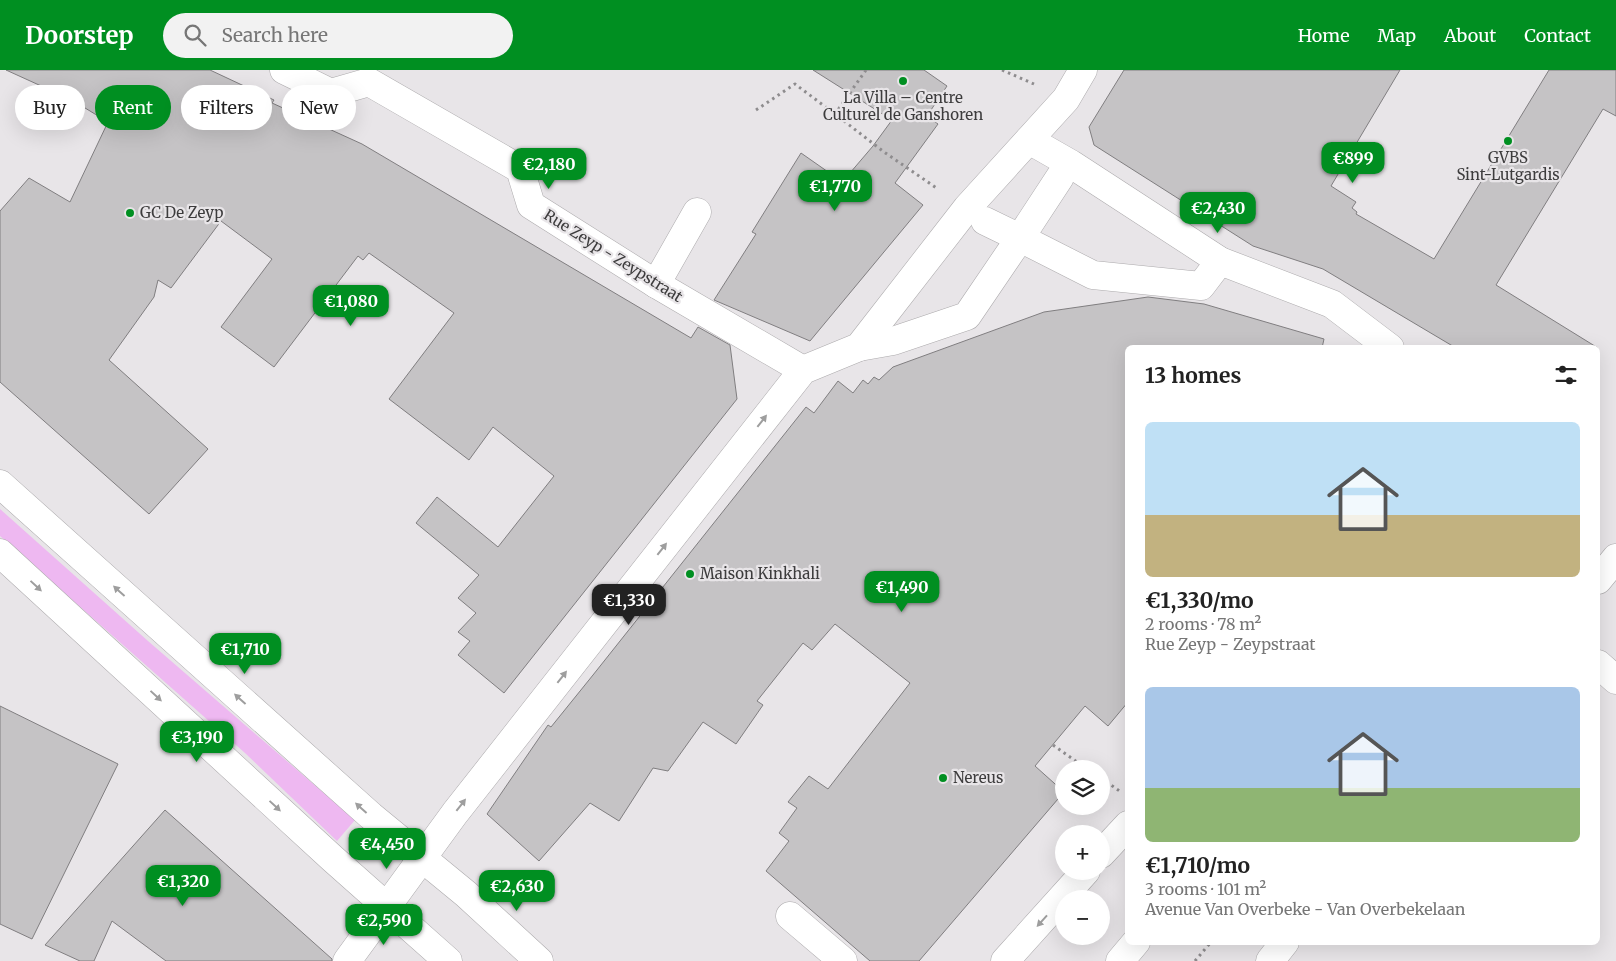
<!DOCTYPE html>
<html lang="en">
<head>
<meta charset="utf-8">
<style>
  :root { --surface:#fff; --page:#f2f2f2; --text:#222; --muted:#767676; --accent:#008f21 }
  body { margin:0; font-family:Merriweather,serif; background:var(--page); color:var(--text); height:100vh; display:flex; flex-direction:column; font-size:19px; white-space:nowrap }
  * { box-sizing:border-box; margin:0 }
  p { font-size:16px; color:var(--muted) }
  .icon { flex:none; width:28px; height:28px; fill:none; stroke:currentColor; stroke-width:2; stroke-linecap:round; stroke-linejoin:round }
  .map { position:relative; flex:1; overflow:hidden }
  .sheet { position:absolute; left:1125px; top:275px; width:475px; height:600px; display:flex; flex-direction:column; background:var(--surface); border-radius:8px; box-shadow:0 5px 20px #0002 }
  .sheet>* { flex:none }
  .guide { position:absolute; left:15px; top:15px; width:475px; height:45px; display:flex; gap:10px }
  .tools { position:absolute; left:1055px; top:690px; display:grid; gap:10px }
  .tools a { display:grid; place-items:center; width:55px; height:55px; border-radius:50%; background:var(--surface); box-shadow:0 5px 20px #0002; font-size:25px }
  .price { position:absolute; translate:-50% -42px; padding:0 11px; border-radius:10px; background:var(--accent); color:#fff; font-size:16px; line-height:32px; filter:drop-shadow(0 1px 2px #0008) }
  .price::after { content:''; position:absolute; left:50%; top:30px; width:15px; height:11px; margin-left:-8px; background:inherit; clip-path:polygon(0 0,100% 0,50% 100%) }
  .price.on { background:#222; color:#fff }
  ul { padding:0; list-style:none }
  li { display:grid; align-content:center; gap:10px; height:265px; padding:0 20px }
  li span { display:grid; place-items:center; height:155px; border-radius:8px; color:#555 }
  li>.icon { margin-inline-start:auto }
  span .icon { width:90px; height:90px; fill:#fffc; stroke-width:1 }
  li b { font-size:21px }
  h2 { display:flex; justify-content:space-between; align-items:center; height:60px; padding:0 20px; font-size:21px }
  .tag { padding:0 18px; border-radius:22px; background:var(--surface); box-shadow:0 5px 20px #0002; font-size:18px; line-height:45px }
  .tag.on { background:var(--accent); color:#fff }
  header { display:flex; align-items:center; gap:30px; box-sizing:border-box; height:70px; padding:0 25px; background:var(--accent); color:#fff }
  header strong { font-size:24px }
  nav { display:flex; gap:28px; margin-inline-start:auto; font-size:18px }
  .search { width:350px; height:45px; background:var(--page); display:flex; align-items:center; gap:12px; box-sizing:border-box; padding:0 18px; border-radius:28px; color:var(--muted); font-size:19px }
  .map>svg:first-child { display:block }
  .green { fill:#eeb8f1 }
  .building { fill:#c5c3c5; stroke:#807e80 }
  .lines { fill:none; stroke-linecap:round; stroke-linejoin:round }
  .minor-casing { stroke:#acaaac; stroke-width:29 }
  .path { stroke:#8e8c8e; stroke-width:3; stroke-dasharray:2.5 4; stroke-linecap:butt }
  .minor { stroke:#fff; stroke-width:28 }
  .oneway { fill:#9e9e9e }
  .poi-dot { fill:#008f21; stroke:#e8e5e8; stroke-width:2 }
  .labels { text-anchor:middle; stroke-width:4.5; stroke-linejoin:round; paint-order:stroke }
  .poi-label { font-size:15px; fill:#3d3c3d; stroke:#e8e5e8; text-anchor:start }
  .street-label { font-size:15px; fill:#3d3c3d; stroke:#e8e5e8 }
</style>
</head>
<body>
<header>
<strong>Doorstep</strong>
<div class="search"><svg class="icon" aria-label="search" viewBox="0 0 24 24"><circle cx="10" cy="10" r="6"/><path d="M15 15l6 6"/></svg>Search here</div>
<nav><a>Home</a><a>Map</a><a>About</a><a>Contact</a></nav>
</header>
<div class="map">
<svg width="1616" height="891" viewBox="0 0 1616 891">
  <rect width="100%" height="100%" fill="#e8e5e8"/>
  <polygon class="green" points="0,439 148,571 355,750 337,771 245,683 0,466"/>
  <g class="building">
    <polygon points="6,0 210,0 274,30 272,33 362,74 691,268 698,257 730,275 737,329 504,623 458,585 470,571 458,562 476,543 458,528 479,505 416,453 437,427 498,477 554,406 493,357 469,390 389,329 454,243 369,183 363,190 358,186 274,297 221,257 272,189 221,151 171,218 158,210 154,227 109,290 208,379 149,444 0,312 0,141 29,108 70,132 108,52 72,30"/>
    <polygon points="813,0 924,0 947,16 927,46 938,54 895,113 923,135 810,271 714,230 756,164 752,162 801,83 841,111 844,110 873,76 892,50"/>
    <polygon points="1124,0 1400,0 1331,116 1356,132 1352,138 1357,142 1356,144 1434,189 1549,0 1616,0 1616,46 1603,39 1496,215 1598,278 1456,278 1323,199 1253,176 1094,75 1089,57"/>
    <polygon points="1148,227 1204,234 1324,269 1322,278 1128,278 1128,632 1108,656 1085,636 1035,696 1064,722 919,891 870,891 766,801 789,771 779,763 797,738 788,732 809,706 828,719 910,613 835,554 812,580 803,573 757,631 763,635 736,674 703,652 668,701 653,698 619,751 590,733 539,791 487,744 548,655 551,657 593,605 806,337 814,343 838,311 853,323 863,310 868,314 874,307 879,310 893,297 1044,242"/>
    <polygon points="0,636 118,694 32,869 0,854"/>
    <polygon points="165,740 332,889 332,891 166,891 112,851 94,891 80,891 45,875"/>
  </g>
  <g class="lines">
    <g class="minor-casing">
      <g id="minor">
        <polyline points="284,0 331,23 369,12 520,99 531,135 656,214 803,300"/>
        <polyline points="1029,70 1071,94 1220,191 1332,234 1390,278"/>
        <polyline points="985,151 1020,168 1060,107"/>
        <polyline points="656,214 697,142"/>
        <polyline points="859,277 893,271 967,246 1020,168 1093,205 1201,216 1220,191"/>
        <polyline points="0,414 371,746 466,824 539,891"/>
        <polyline points="0,483 333,789 448,891"/>
        <polyline points="1598,510 1616,488"/>
        <polyline points="1598,594 1616,610"/>
        <polyline points="1101,784 1128,755"/>
        <polyline points="790,846 843,891"/>
        <polyline points="347,891 455,743 803,300 859,277 967,138 1066,29 1083,0"/>
        <polyline points="1005,891 1086,801"/>
        <polyline points="1120,891 1136,872"/>
        <polyline points="1270,891 1285,872"/>
      </g>
    </g>
    <g class="path">
      <polyline points="866,0 835,44 884,82 938,119"/>
      <polyline points="1002,0 1034,14"/>
      <polyline points="756,40 795,14 835,44"/>
      <polyline points="1053,675 1087,699"/>
      <polyline points="1101,708 1121,722"/>
      <polyline points="1195,891 1211,872"/>
    </g>
    <use href="#minor" class="minor"/>
  </g>
  <defs><path id="oneway-solid" d="M-6-.8H1V-3.2L6.5 0L1 3.2V.8H-6Z" transform="scale(1.25)"/></defs>
  <g class="oneway">
    <use href="#oneway-solid" transform="translate(762 351) rotate(-52)"/>
    <use href="#oneway-solid" transform="translate(662 479) rotate(-52)"/>
    <use href="#oneway-solid" transform="translate(36 516) rotate(43)"/>
    <use href="#oneway-solid" transform="translate(119 521) rotate(-138)"/>
    <use href="#oneway-solid" transform="translate(562 607) rotate(-52)"/>
    <use href="#oneway-solid" transform="translate(156 626) rotate(43)"/>
    <use href="#oneway-solid" transform="translate(240 629) rotate(-138)"/>
    <use href="#oneway-solid" transform="translate(461 735) rotate(-52)"/>
    <use href="#oneway-solid" transform="translate(275 736) rotate(43)"/>
    <use href="#oneway-solid" transform="translate(361 738) rotate(-138)"/>
    <use href="#oneway-solid" transform="translate(1042 851) rotate(132)"/>
  </g>
  <g class="poi-dot">
    <circle cx="903" cy="11" r="5"/>
    <circle cx="1508" cy="71" r="5"/>
    <circle cx="130" cy="143" r="5"/>
    <circle cx="690" cy="504" r="5"/>
    <circle cx="943" cy="708" r="5"/>
  </g>
  <g class="labels">
    <g class="poi-label">
      <text x="903" y="33" text-anchor="middle">La Villa – Centre<tspan x="903" dy="17">Culturel de Ganshoren</tspan></text>
      <text x="1508" y="93" text-anchor="middle">GVBS<tspan x="1508" dy="17">Sint-Lutgardis</tspan></text>
      <text x="140" y="148">GC De Zeyp</text>
      <text x="700" y="509">Maison Kinkhali</text>
      <text x="953" y="713">Nereus</text>
    </g>
    <g class="street-label">
      <text transform="translate(613 186) rotate(32)" y="5">Rue Zeyp - Zeypstraat</text>
    </g>
  </g>
</svg>
<div class="tools">
<a><svg class="icon" aria-label="layers" viewBox="0 0 24 24"><path d="M12 4l9 5-9 5-9-5zM3 14l9 5 9-5"/></svg></a>
<a>+</a>
<a>−</a>
</div>
<b class="price" style="left:1353px;top:114px">€899</b>
<b class="price" style="left:549px;top:120px">€2,180</b>
<b class="price" style="left:835px;top:142px">€1,770</b>
<b class="price" style="left:1218px;top:164px">€2,430</b>
<b class="price" style="left:351px;top:257px">€1,080</b>
<b class="price" style="left:902px;top:543px">€1,490</b>
<b class="price on" style="left:629px;top:556px">€1,330</b>
<b class="price" style="left:245px;top:605px">€1,710</b>
<b class="price" style="left:197px;top:693px">€3,190</b>
<b class="price" style="left:387px;top:800px">€4,450</b>
<b class="price" style="left:183px;top:837px">€1,320</b>
<b class="price" style="left:517px;top:842px">€2,630</b>
<b class="price" style="left:384px;top:876px">€2,590</b>
<div class="guide">
<a class="tag">Buy</a>
<a class="tag on">Rent</a>
<a class="tag">Filters</a>
<a class="tag">New</a>
</div>
<section class="sheet">
<h2>13 homes<svg class="icon" aria-label="filters" viewBox="0 0 24 24"><path d="M4 7h16M4 17h16"/><circle cx="9" cy="7" r="2"/><circle cx="15" cy="17" r="2"/></svg></h2>
<ul>
<li><span style="background:linear-gradient(#bfe0f5 60%,#c2b280 0)"><svg class="icon" aria-label="home" viewBox="0 0 24 24"><path d="M3 11l9-7 9 7M6 9v11h12V9"/></svg></span><div><b>€1,330/mo</b><p>2 rooms · 78 m²</p><p>Rue Zeyp - Zeypstraat</p></div></li>
<li><span style="background:linear-gradient(#a9c7e8 65%,#8fb573 0)"><svg class="icon" aria-label="home" viewBox="0 0 24 24"><path d="M3 11l9-7 9 7M6 9v11h12V9"/></svg></span><div><b>€1,710/mo</b><p>3 rooms · 101 m²</p><p>Avenue Van Overbeke - Van Overbekelaan</p></div></li>
</ul>
</section>
</div>
</body>
</html>
